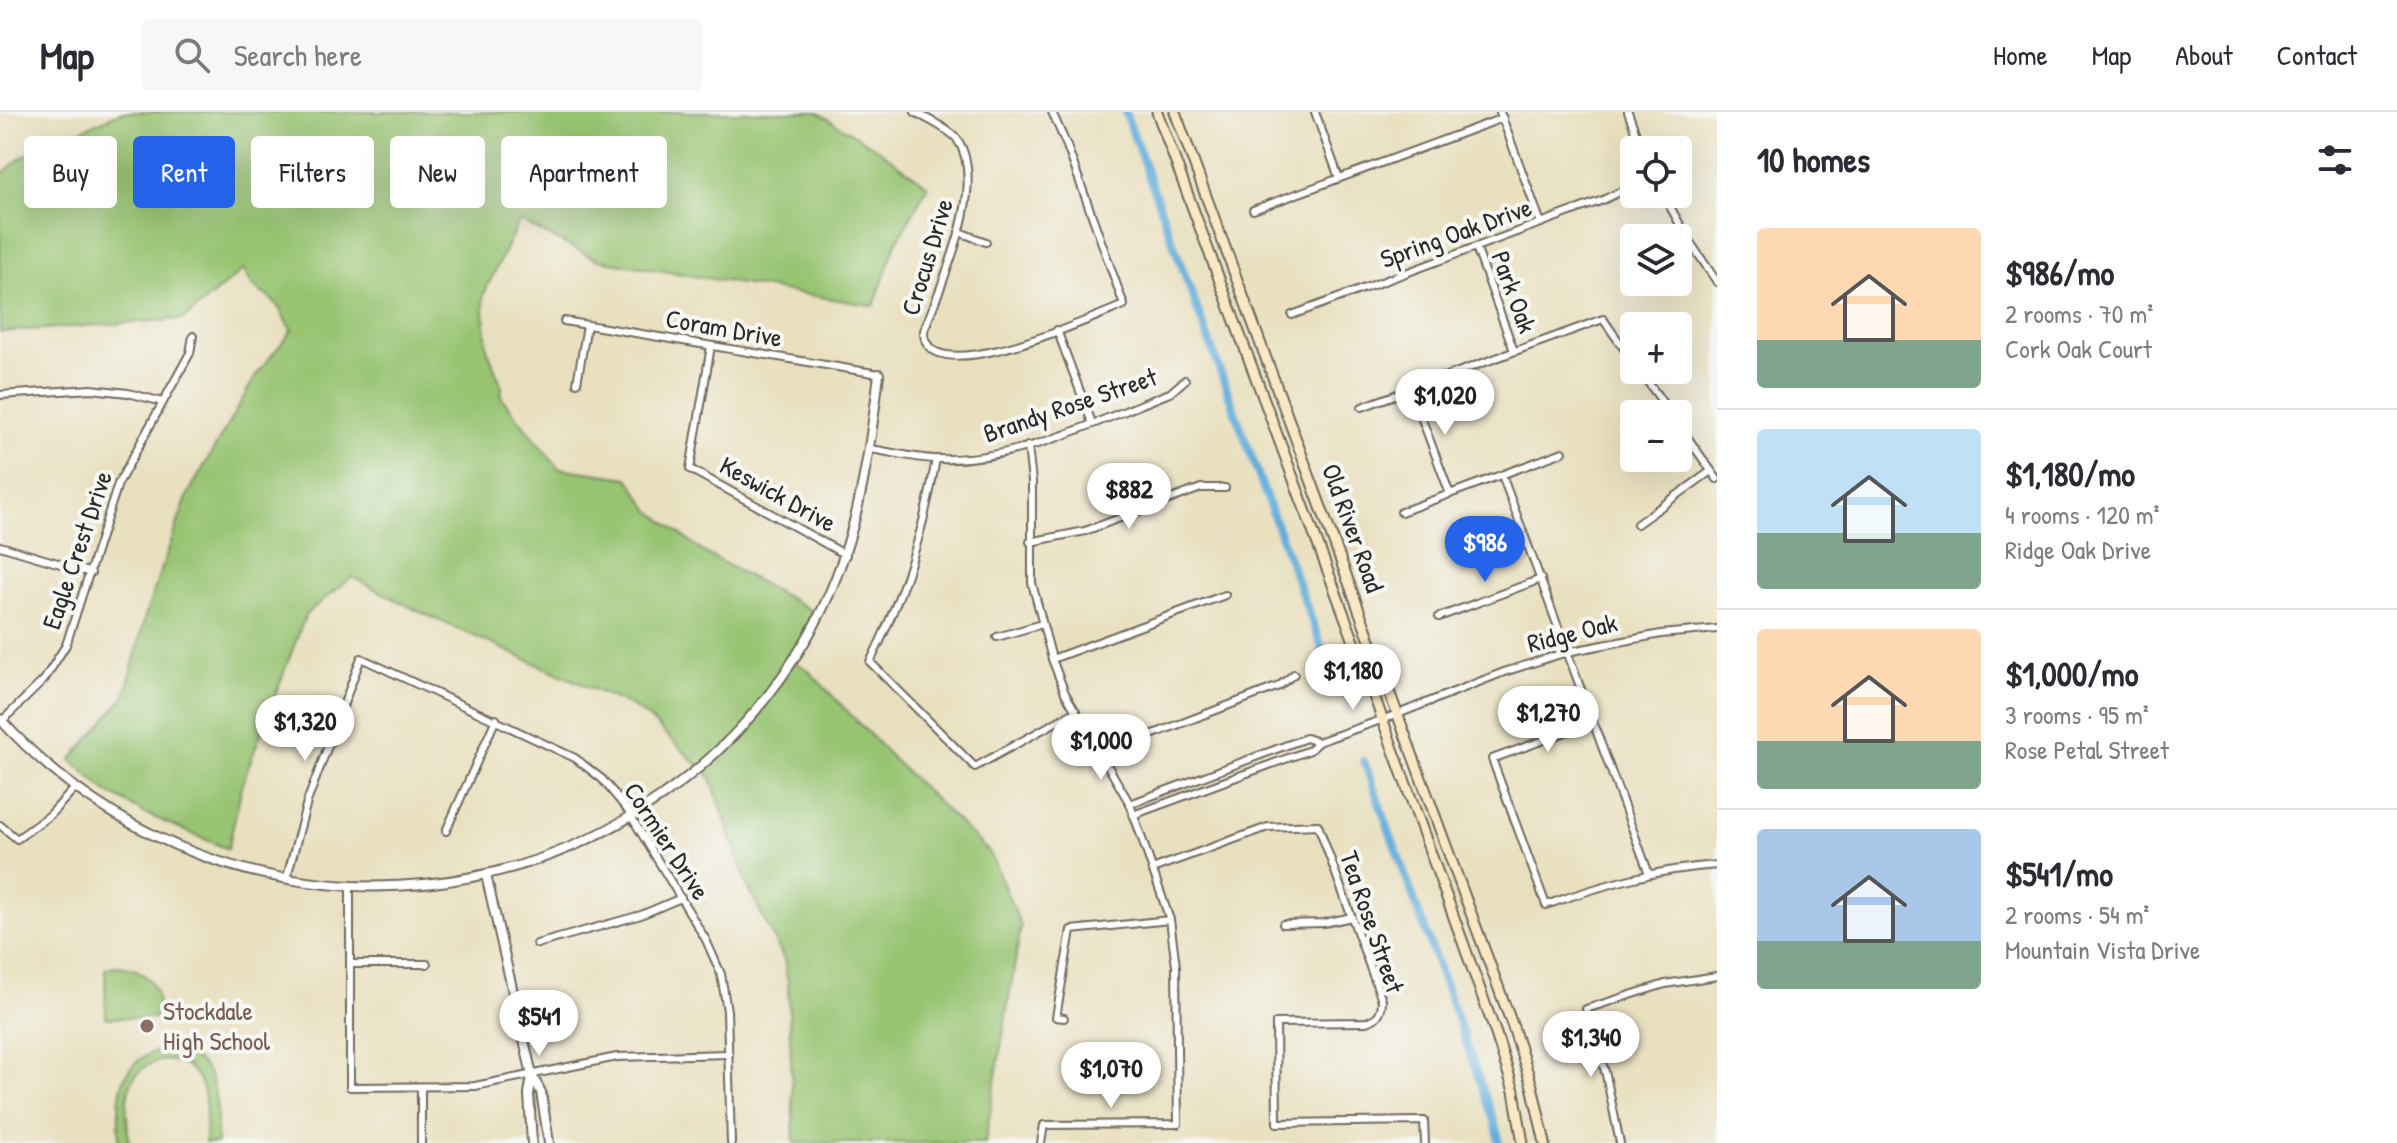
<!DOCTYPE html>
<html lang="en">
<head>
<meta charset="utf-8">
<style>
  :root { --surface:#fff; --page:#f7f7f7; --text:#2b2b33; --muted:#7c7c81; --line:#e1e1e2; --accent:#2563eb }
  body { margin:0; font-family:"Patrick Hand",sans-serif; background:var(--page); color:var(--text); height:100vh; display:flex; flex-direction:column; font-size:30px; white-space:nowrap }
  * { box-sizing:border-box; margin:0 }
  p { font-size:26px; color:var(--muted) }
  .icon { flex:none; width:44px; height:44px; fill:none; stroke:currentColor; stroke-width:2; stroke-linecap:round; stroke-linejoin:round }
  .map { position:relative; flex:1; overflow:hidden }
  .details { display:flex; flex-direction:column; background:var(--surface); width:680px }
  .details>* { flex:none }
  .hud { position:absolute; left:24px; top:24px; width:760px; height:72px; display:flex; gap:16px }
  .tools { position:absolute; left:1620px; top:24px; display:grid; gap:16px }
  .tools a { display:grid; place-items:center; width:72px; height:72px; border-radius:8px; background:var(--surface); box-shadow:0 8px 32px #0002; font-size:40px }
  .price { position:absolute; translate:-50% -68px; padding:0 18px; border-radius:28px; background:#fff; color:#222; font-size:26px; line-height:52px; filter:drop-shadow(0 2px 4px #0008) }
  .price::after { content:''; position:absolute; left:50%; top:48px; width:24px; height:18px; margin-left:-12px; background:inherit; clip-path:polygon(0 0,100% 0,50% 100%) }
  .price.on { background:var(--accent); color:#fff }
  ul { padding:0; list-style:none }
  li { display:flex; align-items:center; gap:24px; height:200px; padding:0 40px }
  li+li { border-top:2px solid var(--line) }
  li span { display:grid; place-items:center; flex:none; width:224px; height:160px; border-radius:8px; color:#555 }
  li>.icon { margin-inline-start:auto }
  span .icon { width:96px; height:96px; fill:#fffc; stroke-width:1 }
  li b { font-size:34px }
  h2 { display:flex; justify-content:space-between; align-items:center; height:96px; padding:0 40px; font-size:34px }
  .tag { padding:0 28px; border-radius:8px; background:var(--surface); box-shadow:0 8px 32px #0002; font-size:28px; line-height:72px }
  .tag.on { background:var(--accent); color:#fff }
  header { display:flex; align-items:center; gap:48px; box-sizing:border-box; height:112px; padding:0 40px; background:var(--surface); border-bottom:2px solid var(--line) }
  header strong { font-size:38px }
  nav { display:flex; gap:44px; margin-inline-start:auto; font-size:28px }
  .search { width:560px; height:72px; background:var(--page); display:flex; align-items:center; gap:20px; box-sizing:border-box; padding:0 28px; border-radius:8px; color:var(--muted); font-size:30px }
  main { display:flex; flex:1; min-height:0 }
  .map>svg:first-child { display:block }
  .green { fill:#98c472; stroke:#62784e; stroke-width:2 }
  .lines { fill:none; stroke-linecap:round; stroke-linejoin:round }
  .canal { stroke:#63aedb; stroke-width:8 }
  .minor-casing { stroke:#6e6a5f; stroke-width:10 }
  .tertiary-casing { stroke:#6e6a5f; stroke-width:12 }
  .secondary-casing { stroke:#6e6a5f; stroke-width:13 }
  .minor { stroke:#fff; stroke-width:6 }
  .tertiary { stroke:#fff; stroke-width:8 }
  .secondary { stroke:#fae7c3; stroke-width:9 }
  .education-dot { fill:#8d6e63; stroke:#f6f6f2; stroke-width:3 }
  .labels { text-anchor:middle; stroke-width:8; stroke-linejoin:round; paint-order:stroke }
  .street-label { font-size:26px; fill:#2b2b2b; stroke:#f6f6f2 }
  .education-label { font-size:26px; fill:#785e54; stroke:#f6f6f2; text-anchor:start }
</style>
</head>
<body>
<header>
<strong>Map</strong>
<div class="search"><svg class="icon" aria-label="search" viewBox="0 0 24 24"><circle cx="10" cy="10" r="6"/><path d="M15 15l6 6"/></svg>Search here</div>
<nav><a>Home</a><a>Map</a><a>About</a><a>Contact</a></nav>
</header>
<main>
<div class="map">
<svg width="1717" height="1031" viewBox="0 0 1717 1031">
  <rect width="100%" height="100%" fill="#f6f6f2"/>
  <filter id="ink" filterUnits="userSpaceOnUse"><feTurbulence type="fractalNoise" baseFrequency=".0125" numOctaves="2"/><feDisplacementMap in="SourceGraphic" scale="16" xChannelSelector="R" yChannelSelector="G"/><feConvolveMatrix kernelMatrix="1 2 1 2 8 2 1 2 1" color-interpolation-filters="sRGB"/></filter>
  <filter id="wash" filterUnits="userSpaceOnUse"><feTurbulence type="fractalNoise" baseFrequency=".006" numOctaves="4" result="noise"/><feDisplacementMap in="SourceGraphic" scale="32" xChannelSelector="R" yChannelSelector="G"/><feGaussianBlur stdDeviation="1.8" result="paint"/><feColorMatrix in="noise" values="0 0 0 0 0 0 0 0 0 0 0 0 0 0 0 0 0 1.4 0 .05"/><feComposite in="paint" operator="in"/></filter>
  <g filter="url(#wash)">
    <rect width="100%" height="100%" fill="#e9e0bf"/>
    <g class="green">
      <path d="M121,0H817L881,39L928,74L896,131L874,194L598,148L519,109L483,184L487,236L502,275L501,285L558,356L628,366L649,397L703,440L820,503L794,549L807,557L894,648L990,741L1021,814L985,1031H794L788,871L784,847L747,773L711,666L650,607L631,594L418,499L352,465L306,502L243,669L228,737L146,702L106,679L71,648L125,584L146,501L188,382L257,262L292,218C285,211 284,204 279,196C268,178 255,186 244,157L184,207L0,220V63L22,45Z"/>
      <path d="M114,854C144,853 165,877 155,906H106L105,857Z"/>
      <path d="M167,937C221,944 217,988 217,1031H205C205,1013 208,991 202,974C189,940 143,940 130,974C124,991 128,1013 129,1031H119C119,988 113,946 167,937Z"/>
    </g>
    <g class="lines">
      <g class="canal">
        <polyline points="1125,0 1338,580"/>
        <polyline points="1364,649 1497,1017 1499,1031"/>
      </g>
    </g>
  </g>
  <g filter="url(#ink)">
    <g class="lines">
      <g class="minor-casing">
        <g id="minor">
          <path d="M915,0C925,6 951,18 957,27C989,73 941,171 924,219C923,283 1096,204 1124,193L1067,34L1052,0"/>
          <polyline points="1315,0 1339,66"/>
          <polyline points="1500,0 1541,111"/>
          <polyline points="1628,0 1642,38"/>
          <polyline points="1663,82 1688,127 1717,170"/>
          <polyline points="1253,98 1503,6"/>
          <polyline points="959,120 986,130"/>
          <polyline points="1476,135 1514,239"/>
          <polyline points="1292,203 1603,88 1634,73"/>
          <polyline points="564,209 879,262"/>
          <polyline points="1057,218 1092,311"/>
          <polyline points="711,234 690,357 846,443"/>
          <polyline points="1639,258 1671,302"/>
          <polyline points="577,271 587,213"/>
          <polyline points="1411,278 1450,382"/>
          <polyline points="0,283 91,277 128,281 163,290"/>
          <polyline points="1362,295 1603,207 1634,251"/>
          <polyline points="1678,312 1717,367"/>
          <polyline points="1028,334 1032,370 1032,471 1052,547 1065,581 1130,692 1170,808 1176,854 1178,1012 1044,1013 1041,1031"/>
          <path d="M870,337C892,340 916,347 938,347C1019,350 1096,309 1170,281L1185,268"/>
          <path d="M936,347C924,420 903,485 870,550L975,655L1076,599"/>
          <polyline points="1502,363 1649,762"/>
          <polyline points="1401,400 1563,340"/>
          <polyline points="1637,412 1711,359"/>
          <polyline points="1030,430 1085,419 1201,376 1225,376"/>
          <polyline points="0,434 91,461"/>
          <polyline points="1439,505 1541,467"/>
          <polyline points="997,525 1042,512"/>
          <polyline points="1052,547 1225,483"/>
          <polyline points="2,609 44,568 66,533 118,372 190,241 193,224"/>
          <path d="M1593,610L1492,647L1546,793C1602,773 1657,757 1717,753"/>
          <polyline points="1104,645 1130,631 1279,574 1294,562"/>
          <polyline points="1130,692 1306,626 1318,630"/>
          <polyline points="1133,703 1310,638 1318,630 1398,602 1504,560 1567,540 1661,522 1717,517"/>
          <polyline points="0,713 17,727 50,703 75,676"/>
          <polyline points="446,719 496,607"/>
          <path d="M1152,757L1268,715L1318,713L1382,888C1382,900 1378,907 1366,910L1276,911L1277,1011L1424,1009L1425,1031"/>
          <polyline points="287,765 307,690 361,546 575,646 602,667 626,696 706,828 721,862 727,899 731,1031"/>
          <polyline points="350,775 350,975 475,974 617,945 729,942"/>
          <polyline points="1283,812 1324,811 1352,805"/>
          <polyline points="537,832 641,803 681,786"/>
          <polyline points="350,852 427,852"/>
          <polyline points="1064,906 1056,905 1071,818 1170,808"/>
          <polyline points="421,1031 421,975"/>
          <polyline points="1620,1031 1606,963 1586,897 1665,872 1717,864"/>
        </g>
      </g>
      <g class="tertiary-casing">
        <g id="tertiary">
          <path d="M0,607C229,859 633,822 807,526C855,444 868,355 879,262"/>
          <polyline points="486,763 532,963 541,980 549,1031"/>
          <polyline points="532,964 529,982 532,1031"/>
        </g>
      </g>
      <g class="secondary-casing">
        <g id="secondary">
          <polyline points="1157,0 1365,559 1496,922 1514,979 1523,1031"/>
          <polyline points="1175,0 1513,915 1532,974 1545,1031"/>
        </g>
      </g>
      <use href="#minor" class="minor"/>
      <use href="#tertiary" class="tertiary"/>
      <use href="#secondary" class="secondary"/>
    </g>
  </g>
  <circle class="education-dot" cx="147" cy="914" r="8"/>
  <g class="labels">
    <g class="street-label">
      <text transform="translate(1456 121) rotate(-20)" y="9">Spring Oak Drive</text>
      <text transform="translate(927 145) rotate(-73)" y="9">Crocus Drive</text>
      <text transform="translate(1514 180) rotate(70)" y="9">Park Oak</text>
      <text transform="translate(724 216) rotate(10)" y="9">Coram Drive</text>
      <text transform="translate(1070 293) rotate(-19)" y="9">Brandy Rose Street</text>
      <text transform="translate(778 382) rotate(29)" y="9">Keswick Drive</text>
      <text transform="translate(1353 416) rotate(70)" y="9">Old River Road</text>
      <text transform="translate(77 438) rotate(-71)" y="9">Eagle Crest Drive</text>
      <text transform="translate(1572 521) rotate(-14)" y="9">Ridge Oak</text>
      <text transform="translate(667 729) rotate(57)" y="9">Cormier Drive</text>
      <text transform="translate(1372 810) rotate(71)" y="9">Tea Rose Street</text>
    </g>
    <g class="education-label">
      <text x="163" y="908">Stockdale<tspan x="163" dy="30">High School</tspan></text>
    </g>
  </g>
</svg>
<div class="tools">
<a><svg class="icon" aria-label="locate" viewBox="0 0 24 24"><circle cx="12" cy="12" r="6"/><path d="M12 2v4M12 18v4M2 12h4M18 12h4"/></svg></a>
<a><svg class="icon" aria-label="layers" viewBox="0 0 24 24"><path d="M12 4l9 5-9 5-9-5zM3 14l9 5 9-5"/></svg></a>
<a>+</a>
<a>−</a>
</div>
<b class="price" style="left:1445px;top:325px">$1,020</b>
<b class="price" style="left:1129px;top:419px">$882</b>
<b class="price on" style="left:1485px;top:472px">$986</b>
<b class="price" style="left:1353px;top:600px">$1,180</b>
<b class="price" style="left:1548px;top:642px">$1,270</b>
<b class="price" style="left:305px;top:651px">$1,320</b>
<b class="price" style="left:1101px;top:670px">$1,000</b>
<b class="price" style="left:539px;top:946px">$541</b>
<b class="price" style="left:1591px;top:967px">$1,340</b>
<b class="price" style="left:1111px;top:998px">$1,070</b>
<div class="hud">
<a class="tag">Buy</a>
<a class="tag on">Rent</a>
<a class="tag">Filters</a>
<a class="tag">New</a>
<a class="tag">Apartment</a>
</div>
</div>
<section class="details">
<h2>10 homes<svg class="icon" aria-label="filters" viewBox="0 0 24 24"><path d="M4 7h16M4 17h16"/><circle cx="9" cy="7" r="2"/><circle cx="15" cy="17" r="2"/></svg></h2>
<ul>
<li><span style="background:linear-gradient(#ffd9b3 70%,#7fa58c 0)"><svg class="icon" aria-label="home" viewBox="0 0 24 24"><path d="M3 11l9-7 9 7M6 9v11h12V9"/></svg></span><div><b>$986/mo</b><p>2 rooms · 70 m²</p><p>Cork Oak Court</p></div></li>
<li><span style="background:linear-gradient(#bfe0f5 65%,#7fa58c 0)"><svg class="icon" aria-label="home" viewBox="0 0 24 24"><path d="M3 11l9-7 9 7M6 9v11h12V9"/></svg></span><div><b>$1,180/mo</b><p>4 rooms · 120 m²</p><p>Ridge Oak Drive</p></div></li>
<li><span style="background:linear-gradient(#ffd9b3 70%,#7fa58c 0)"><svg class="icon" aria-label="home" viewBox="0 0 24 24"><path d="M3 11l9-7 9 7M6 9v11h12V9"/></svg></span><div><b>$1,000/mo</b><p>3 rooms · 95 m²</p><p>Rose Petal Street</p></div></li>
<li><span style="background:linear-gradient(#a9c7e8 70%,#7fa58c 0)"><svg class="icon" aria-label="home" viewBox="0 0 24 24"><path d="M3 11l9-7 9 7M6 9v11h12V9"/></svg></span><div><b>$541/mo</b><p>2 rooms · 54 m²</p><p>Mountain Vista Drive</p></div></li>
</ul>
</section>
</main>
</body>
</html>
